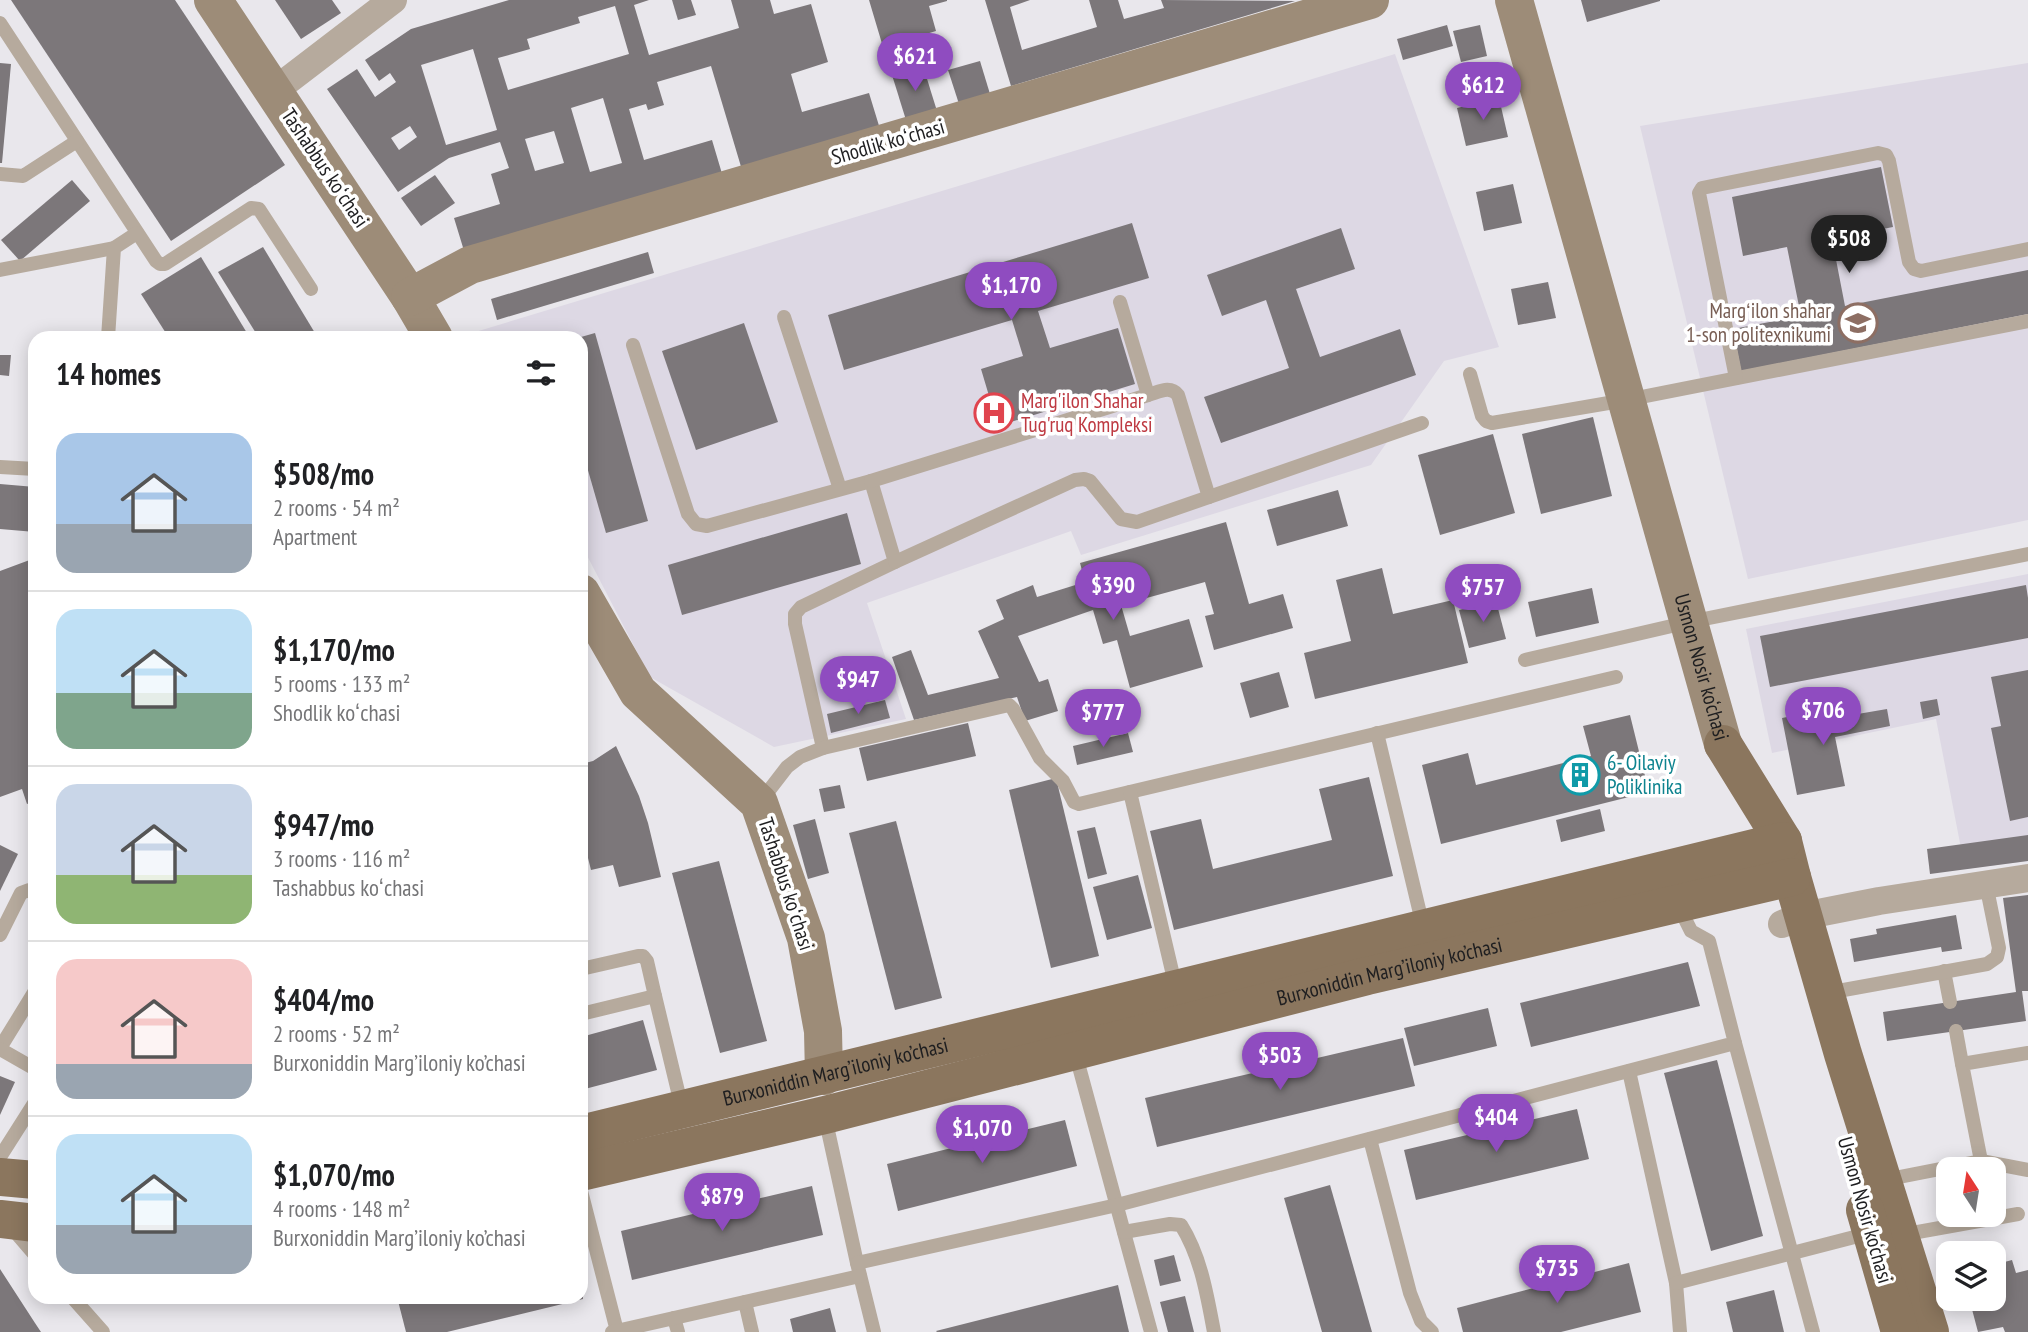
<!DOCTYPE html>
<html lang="en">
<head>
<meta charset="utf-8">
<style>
  :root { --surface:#fff; --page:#f2f2f2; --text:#202124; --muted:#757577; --line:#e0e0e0; --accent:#8f4cc0 }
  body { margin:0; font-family:"PT Sans Narrow",sans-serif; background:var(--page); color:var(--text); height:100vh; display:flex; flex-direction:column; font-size:26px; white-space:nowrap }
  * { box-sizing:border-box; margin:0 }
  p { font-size:23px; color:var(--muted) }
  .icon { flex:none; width:38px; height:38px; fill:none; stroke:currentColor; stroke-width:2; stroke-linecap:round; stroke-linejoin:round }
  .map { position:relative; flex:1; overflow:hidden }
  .sheet { position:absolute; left:28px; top:331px; width:560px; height:973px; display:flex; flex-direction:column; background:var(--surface); border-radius:21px; box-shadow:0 4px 18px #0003 }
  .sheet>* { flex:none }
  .needle { width:46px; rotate:348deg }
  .buttons { position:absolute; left:1936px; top:1157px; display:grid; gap:14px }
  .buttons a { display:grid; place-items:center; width:70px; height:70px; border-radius:14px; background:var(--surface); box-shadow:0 4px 18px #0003; font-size:35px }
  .price { position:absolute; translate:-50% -60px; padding:0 16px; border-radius:24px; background:var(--accent); color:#fff; font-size:23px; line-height:46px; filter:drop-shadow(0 2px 4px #0008) }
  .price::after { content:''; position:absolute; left:50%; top:42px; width:21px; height:16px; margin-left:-10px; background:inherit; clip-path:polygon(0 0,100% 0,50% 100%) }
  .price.selected { background:#222; color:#fff }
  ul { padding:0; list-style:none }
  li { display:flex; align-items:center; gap:21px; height:175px; padding:0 28px }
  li+li { border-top:2px solid var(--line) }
  li span { display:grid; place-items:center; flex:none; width:196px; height:140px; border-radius:21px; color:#555 }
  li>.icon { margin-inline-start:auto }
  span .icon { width:84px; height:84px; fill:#fffc; stroke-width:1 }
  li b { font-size:30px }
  h2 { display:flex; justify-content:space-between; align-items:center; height:84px; padding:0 28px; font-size:30px }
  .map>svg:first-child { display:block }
  .built { fill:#ddd8e4 }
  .building { fill:#7c777a; fill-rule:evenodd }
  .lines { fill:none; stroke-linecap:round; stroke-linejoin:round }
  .lane { stroke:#b6aa9d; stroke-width:14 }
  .street { stroke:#b6aa9d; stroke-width:28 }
  .secondary { stroke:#9d8c78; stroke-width:38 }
  .primary { stroke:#8b765e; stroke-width:38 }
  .labels { text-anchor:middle; stroke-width:7; stroke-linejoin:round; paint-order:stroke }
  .street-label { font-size:21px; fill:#1e1e20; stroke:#fff }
  .education-label { font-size:21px; fill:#785e54; stroke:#fff; text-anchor:end }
  .health-label { font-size:21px; fill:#be3a42; stroke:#fff; text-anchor:start }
  .culture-label { font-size:21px; fill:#0d838f; stroke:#fff; text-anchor:start }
</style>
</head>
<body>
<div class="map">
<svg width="2028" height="1332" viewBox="0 0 2028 1332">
  <rect width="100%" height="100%" fill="#e9e7ec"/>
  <g class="built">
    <polygon points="1395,54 1499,347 1444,361 1371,465 1081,555 1071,531 867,603 906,719 774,747 650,677 581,544 581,338 475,338 472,333"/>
    <polygon points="2028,63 2028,520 1748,579 1640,126"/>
    <polygon points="2028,574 2028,861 1965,869 1936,719 1772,753 1746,629"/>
  </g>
  <g class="building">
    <polygon points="11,0 175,0 285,165 171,241"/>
    <polygon points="275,0 332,0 341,13 301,39"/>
    <path d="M509,0H649L634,5L649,55L739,28L731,0H770L774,14L811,4L828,62L791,74L802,112L869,93L880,129L742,170L711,66L657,82L664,105L648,110L646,104L629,109L644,160L712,140L723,177L465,254L454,218L500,204L491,174L509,168L500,142L449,158L398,192L327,89L357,69L375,97L396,82L390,73L379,81L365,60L411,29ZM615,6L629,54L508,90L498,58L530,49L527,39L580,23L578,17ZM473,49L497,130L446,145L421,65ZM603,98L622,163L590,172L571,108ZM410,126L417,137L399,150L391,138ZM554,131L564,163L535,171L525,139Z"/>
    <polygon points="672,0 691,0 696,15 678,20"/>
    <polygon points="869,0 947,0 947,1 929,6 936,31 883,47"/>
    <polygon points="985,0 1030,0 1010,7 1022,50 1097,27 1089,0 1118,0 1124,19 1164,8 1161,0 1295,1 1011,86"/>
    <polygon points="1581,0 1660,0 1660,1 1587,22"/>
    <polygon points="1447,25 1453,46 1403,60 1397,39"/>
    <polygon points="1480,25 1487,56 1461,62 1453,31"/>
    <polygon points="980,61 990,94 959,104 948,70"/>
    <polygon points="0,63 11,64 2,163 0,163"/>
    <polygon points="923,66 937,111 906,120 892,75"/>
    <polygon points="1499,98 1508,137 1466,146 1457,108"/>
    <polygon points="1881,167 1893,227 1832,239 1845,306 2028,270 2028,314 1741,371 1733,329 1801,316 1787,247 1743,256 1732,197"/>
    <polygon points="435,175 455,203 421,226 401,198"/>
    <polygon points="72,180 90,201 20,261 1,240"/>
    <polygon points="1513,184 1522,223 1484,231 1476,192"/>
    <polygon points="1132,223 1149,278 1038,311 1050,348 1118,328 1135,384 998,426 981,369 1023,356 1012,320 844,370 828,315"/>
    <polygon points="1341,228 1355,269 1296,289 1320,357 1400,329 1416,375 1221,443 1204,397 1289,368 1266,300 1222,316 1207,275"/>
    <polygon points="263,247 318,338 259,338 218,272"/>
    <polygon points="648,252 654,273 497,320 491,299"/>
    <polygon points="201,257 250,338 169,338 141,294"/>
    <polygon points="1548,282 1556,318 1518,325 1511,289"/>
    <polygon points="744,323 778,422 696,450 662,351"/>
    <polygon points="595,333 648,521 606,533 581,446 581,337"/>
    <polygon points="0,355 11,355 9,376 0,375"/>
    <polygon points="1593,417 1612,496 1541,514 1522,434"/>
    <polygon points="1493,434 1515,513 1440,535 1418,455"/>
    <polygon points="0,484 35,487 35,532 0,529"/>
    <polygon points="1338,490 1348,526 1277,546 1267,510"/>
    <polygon points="847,513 861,564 682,615 668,565"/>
    <polygon points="1226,522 1249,604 1283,594 1293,628 1214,650 1205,616 1214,614 1205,582 1121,605 1130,636 1189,619 1203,667 1130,688 1117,640 1103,644 1093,610 1018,636 1039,682 1048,679 1058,711 1025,721 1017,697 914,720 892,657 911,650 928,695 999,678 978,631 1004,619 996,600 1033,585 1037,597 1085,582 1080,563"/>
    <polygon points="35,558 35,801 27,804 22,789 0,797 0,571"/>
    <polygon points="1382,568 1393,614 1453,600 1468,663 1315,699 1304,653 1351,641 1336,580"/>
    <polygon points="2026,585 2028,598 2028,638 1770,687 1760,636"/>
    <polygon points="1592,588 1599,623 1536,637 1528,602"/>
    <polygon points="1496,601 1506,639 1469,648 1459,610"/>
    <polygon points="2028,670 2028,817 2010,821 1991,728 2001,726 1991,677"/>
    <polygon points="1279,672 1289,707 1250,718 1240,683"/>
    <polygon points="1937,699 1940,715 1923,719 1920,702"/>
    <polygon points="885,700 890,718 831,733 827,714"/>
    <polygon points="1887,709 1890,726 1835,737 1845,786 1797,795 1782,718 1803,714 1804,721 1839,714 1841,722 1853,720 1852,715"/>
    <polygon points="1630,715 1649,792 1441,844 1422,765 1468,753 1476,785 1591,756 1583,726"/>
    <polygon points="968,723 976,756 867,781 859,748"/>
    <polygon points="1128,733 1133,752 1077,765 1073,746"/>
    <polygon points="616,746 639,796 648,823 661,877 619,887 613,865 591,870 586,850 581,851 581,764 593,761"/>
    <polygon points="1369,777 1393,876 1174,930 1150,831 1201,819 1213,869 1332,840 1319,789"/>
    <polygon points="1056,778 1099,956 1051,968 1009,790"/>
    <polygon points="840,785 845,808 824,812 819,789"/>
    <polygon points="1600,809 1605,831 1561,842 1556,820"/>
    <polygon points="815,819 829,873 808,879 793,825"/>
    <polygon points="896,821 942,998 895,1010 849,833"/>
    <polygon points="1095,827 1107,874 1088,879 1077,831"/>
    <polygon points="2028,835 2028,861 1930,874 1927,849"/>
    <polygon points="0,845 18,854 0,891"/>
    <polygon points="719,861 767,1041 720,1053 672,873"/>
    <polygon points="1138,875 1152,928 1107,940 1093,887"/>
    <polygon points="2028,895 2028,991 2022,991 2026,1021 1887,1041 1883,1012 2016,992 2003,898"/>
    <polygon points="1956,915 1962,949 1942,952 1941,947 1854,962 1850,939 1877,934 1876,929"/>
    <polygon points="1688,962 1700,1006 1531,1047 1520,1003"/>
    <polygon points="1488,1008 1497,1046 1414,1066 1404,1028"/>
    <polygon points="643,1020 657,1070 581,1090 581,1037"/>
    <polygon points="1403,1038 1415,1086 1157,1147 1145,1098"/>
    <polygon points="1717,1060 1763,1236 1711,1251 1664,1073"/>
    <polygon points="0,1076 15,1082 0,1115"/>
    <polygon points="1577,1109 1589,1159 1416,1200 1404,1150"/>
    <polygon points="1065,1120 1077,1166 898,1211 887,1164"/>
    <polygon points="1330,1185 1372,1332 1322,1332 1284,1198"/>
    <polygon points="812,1186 823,1235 632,1280 621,1231"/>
    <polygon points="1174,1255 1181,1281 1160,1286 1154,1260"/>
    <polygon points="2012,1260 2016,1273 2028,1270 2028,1332 2005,1332 2003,1327 1978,1332 1969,1298 1993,1298 1993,1265"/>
    <polygon points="1629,1263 1641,1312 1561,1332 1463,1332 1457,1308"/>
    <polygon points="0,1269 35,1323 41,1332 0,1332"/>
    <polygon points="1118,1285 1129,1332 937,1332 936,1331"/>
    <polygon points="1774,1290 1784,1332 1733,1332 1726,1302"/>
    <polygon points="1185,1296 1194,1332 1168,1332 1160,1302"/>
    <polygon points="397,1297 583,1297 583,1299 447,1332 406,1332"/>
    <polygon points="830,1308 836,1332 793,1332 790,1319"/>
  </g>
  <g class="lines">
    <g class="lane">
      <polyline points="0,23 156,261 160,264 165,264 251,208 259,209 311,289"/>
      <polyline points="0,174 23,176 77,141"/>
      <polyline points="0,270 114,248"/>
      <polyline points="784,317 840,489"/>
      <polyline points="108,338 114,248 137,233"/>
      <polyline points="633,345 688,514 696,524 707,526 871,481 895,562 801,607 795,614 795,624 823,748 800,757 787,767 760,802"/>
      <polyline points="1470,374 1482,416 1486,421 1492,423 1626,400 2028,321"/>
      <polyline points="1736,378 1699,193 1702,188 1878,153 1886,155 1889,161 1909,262 1914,269 1921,271 2028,249"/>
      <path d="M1148,395C1159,392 1170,385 1178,395L1209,497"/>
      <polyline points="0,467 35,469"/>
      <polyline points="871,481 1148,395 1120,302"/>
      <polyline points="895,562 1075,480 1084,479 1090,481 1121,519 1137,522 1422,423"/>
      <polyline points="1525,660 1689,622 2028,554"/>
      <polyline points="1377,733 1423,926"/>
      <polyline points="823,748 1009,705 1013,709 1040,758 1063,781 1074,802 1079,804 1616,677"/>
      <polyline points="1130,792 1176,988"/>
      <polyline points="0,935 21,893 29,890 35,894"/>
      <polyline points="581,969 638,956 643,956 647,961 655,996"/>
      <polyline points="1944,971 1950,1002"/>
      <polyline points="1827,993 1987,964 1997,957 1999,948 1986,884"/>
      <polyline points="581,1014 655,996 682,1108"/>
      <polyline points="1956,1031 1962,1064"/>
      <polyline points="1735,1043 1813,1332"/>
      <polyline points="0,1048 35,991"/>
      <polyline points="0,1049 35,1069"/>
      <polyline points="1075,1052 1151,1332"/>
      <polyline points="1629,1071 1676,1283 1680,1332"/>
      <polyline points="825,1117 857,1263 874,1332"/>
      <polyline points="1370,1139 1410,1293 1421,1321 1432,1332"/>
      <polyline points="0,1157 35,1102"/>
      <polyline points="1981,1161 2028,1170"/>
      <polyline points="1884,1180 1981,1161 1962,1064 2028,1053"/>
      <polyline points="581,1191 617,1331"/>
      <polyline points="11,1227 35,1255"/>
      <path d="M1124,1232L1170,1224L1181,1225C1201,1257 1207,1295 1214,1332"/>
      <polyline points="1901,1235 2018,1214"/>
      <polyline points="857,1263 1117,1205 1735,1043 1709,941 1691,931 1679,907"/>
      <polyline points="1676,1283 1870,1233"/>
      <polyline points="72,1297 103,1332"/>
      <polyline points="745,1302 752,1332"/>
      <polyline points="674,1318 678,1332"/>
      <polyline points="612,1332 860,1276"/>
    </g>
    <g class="street">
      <polyline points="274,91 393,0"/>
      <polyline points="1782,924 1803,916 1879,901 2028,878"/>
    </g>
    <g class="secondary">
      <polyline points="213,0 410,297 434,338"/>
      <path id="s1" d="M1514,0L1723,744"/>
      <polyline points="410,297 470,265 1370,0"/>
      <polyline points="581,593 638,692 759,803 806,938 823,1031 824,1076"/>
    </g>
    <g class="primary">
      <polyline points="1723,744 1783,841 1792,877 1843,1054 1930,1332"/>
      <path id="s2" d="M581,1134L1783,841"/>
      <path id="s3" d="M581,1172L825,1115L1367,976L1792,877"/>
      <polyline points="0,1177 35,1180"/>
      <polyline points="1865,1210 1900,1332"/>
      <polyline points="0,1219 35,1223"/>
    </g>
  </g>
  <defs>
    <g id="school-ring" transform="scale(2.0125)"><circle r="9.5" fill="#fff" stroke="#8d6e63" stroke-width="1.5"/><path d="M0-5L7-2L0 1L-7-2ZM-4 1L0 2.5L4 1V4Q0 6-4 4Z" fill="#8d6e63"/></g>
    <g id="hospital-ring" transform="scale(2.0125)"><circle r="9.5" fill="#fff" stroke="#e0444e" stroke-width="1.5"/><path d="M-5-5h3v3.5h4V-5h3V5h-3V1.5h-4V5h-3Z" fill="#e0444e"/></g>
    <g id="building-ring" transform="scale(2.0125)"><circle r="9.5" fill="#fff" stroke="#0f9aa8" stroke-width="1.5"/><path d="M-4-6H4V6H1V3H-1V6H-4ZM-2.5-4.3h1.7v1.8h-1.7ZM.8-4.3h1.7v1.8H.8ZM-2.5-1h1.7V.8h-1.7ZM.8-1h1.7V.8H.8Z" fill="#0f9aa8"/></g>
  </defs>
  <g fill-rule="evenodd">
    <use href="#school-ring" x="1858" y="323"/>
    <use href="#hospital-ring" x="994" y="413"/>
    <use href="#building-ring" x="1580" y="775"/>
  </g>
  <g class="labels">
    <g class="street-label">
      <text transform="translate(888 142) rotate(-16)" y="7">Shodlik koʻchasi</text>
      <text transform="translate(325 168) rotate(56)" y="7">Tashabbus koʻchasi</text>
      <text dy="7" stroke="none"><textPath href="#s1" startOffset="693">Usmon Nosir ko‘chasi</textPath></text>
      <text transform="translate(786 884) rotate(72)" y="7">Tashabbus koʻchasi</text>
      <text dy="7" stroke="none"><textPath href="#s3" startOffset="833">Burxoniddin Marg’iloniy ko’chasi</textPath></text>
      <text dy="7" stroke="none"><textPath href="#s2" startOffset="262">Burxoniddin Marg’iloniy ko’chasi</textPath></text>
      <text transform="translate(1865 1210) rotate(74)" y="7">Usmon Nosir ko‘chasi</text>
    </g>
    <g class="education-label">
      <text x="1831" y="318">Margʻilon shahar<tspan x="1831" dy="24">1-son politexnikumi</tspan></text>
    </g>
    <g class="health-label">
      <text x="1021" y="408">Marg'ilon Shahar<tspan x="1021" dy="24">Tug'ruq Kompleksi</tspan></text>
    </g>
    <g class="culture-label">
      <text x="1607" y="770">6- Oilaviy<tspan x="1607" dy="24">Poliklinika</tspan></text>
    </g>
  </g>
</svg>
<div class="buttons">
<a><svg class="needle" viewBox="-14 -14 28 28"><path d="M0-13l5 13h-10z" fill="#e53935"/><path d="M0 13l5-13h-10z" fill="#757577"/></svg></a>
<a><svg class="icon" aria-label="layers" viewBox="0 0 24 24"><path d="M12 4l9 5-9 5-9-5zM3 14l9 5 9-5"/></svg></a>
</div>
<b class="price" style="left:915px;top:93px">$621</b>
<b class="price" style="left:1483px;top:122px">$612</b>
<b class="price selected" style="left:1849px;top:275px">$508</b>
<b class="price" style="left:1011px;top:322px">$1,170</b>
<b class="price" style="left:1113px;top:622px">$390</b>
<b class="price" style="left:1483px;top:624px">$757</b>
<b class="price" style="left:858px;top:716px">$947</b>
<b class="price" style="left:1823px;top:747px">$706</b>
<b class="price" style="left:1103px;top:749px">$777</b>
<b class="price" style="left:1280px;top:1092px">$503</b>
<b class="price" style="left:1496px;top:1154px">$404</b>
<b class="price" style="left:982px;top:1165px">$1,070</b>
<b class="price" style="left:722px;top:1233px">$879</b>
<b class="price" style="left:1557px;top:1305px">$735</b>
<section class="sheet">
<h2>14 homes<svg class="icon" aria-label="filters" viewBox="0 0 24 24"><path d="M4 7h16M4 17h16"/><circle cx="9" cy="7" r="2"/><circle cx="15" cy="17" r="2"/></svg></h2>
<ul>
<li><span style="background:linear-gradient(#a9c7e8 65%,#9aa5b1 0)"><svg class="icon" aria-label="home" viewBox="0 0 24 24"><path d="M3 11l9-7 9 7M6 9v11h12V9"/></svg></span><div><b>$508/mo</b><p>2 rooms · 54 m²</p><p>Apartment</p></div></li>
<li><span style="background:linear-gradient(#bfe0f5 60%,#7fa58c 0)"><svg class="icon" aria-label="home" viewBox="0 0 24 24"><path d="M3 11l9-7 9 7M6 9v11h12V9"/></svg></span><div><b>$1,170/mo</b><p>5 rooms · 133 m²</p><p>Shodlik koʻchasi</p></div></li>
<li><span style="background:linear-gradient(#c9d6e8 65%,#8fb573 0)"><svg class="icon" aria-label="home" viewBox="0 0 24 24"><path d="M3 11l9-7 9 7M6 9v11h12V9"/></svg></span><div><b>$947/mo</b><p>3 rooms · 116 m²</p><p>Tashabbus koʻchasi</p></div></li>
<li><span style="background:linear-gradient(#f6c9c9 75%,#9aa5b1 0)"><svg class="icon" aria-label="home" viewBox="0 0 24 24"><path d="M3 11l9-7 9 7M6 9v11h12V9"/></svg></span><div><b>$404/mo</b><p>2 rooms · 52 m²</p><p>Burxoniddin Marg’iloniy ko’chasi</p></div></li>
<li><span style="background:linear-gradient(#bfe0f5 65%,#9aa5b1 0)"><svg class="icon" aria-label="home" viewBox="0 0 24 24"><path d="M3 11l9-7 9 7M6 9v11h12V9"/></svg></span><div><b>$1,070/mo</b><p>4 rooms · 148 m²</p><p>Burxoniddin Marg’iloniy ko’chasi</p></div></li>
</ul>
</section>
</div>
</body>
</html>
